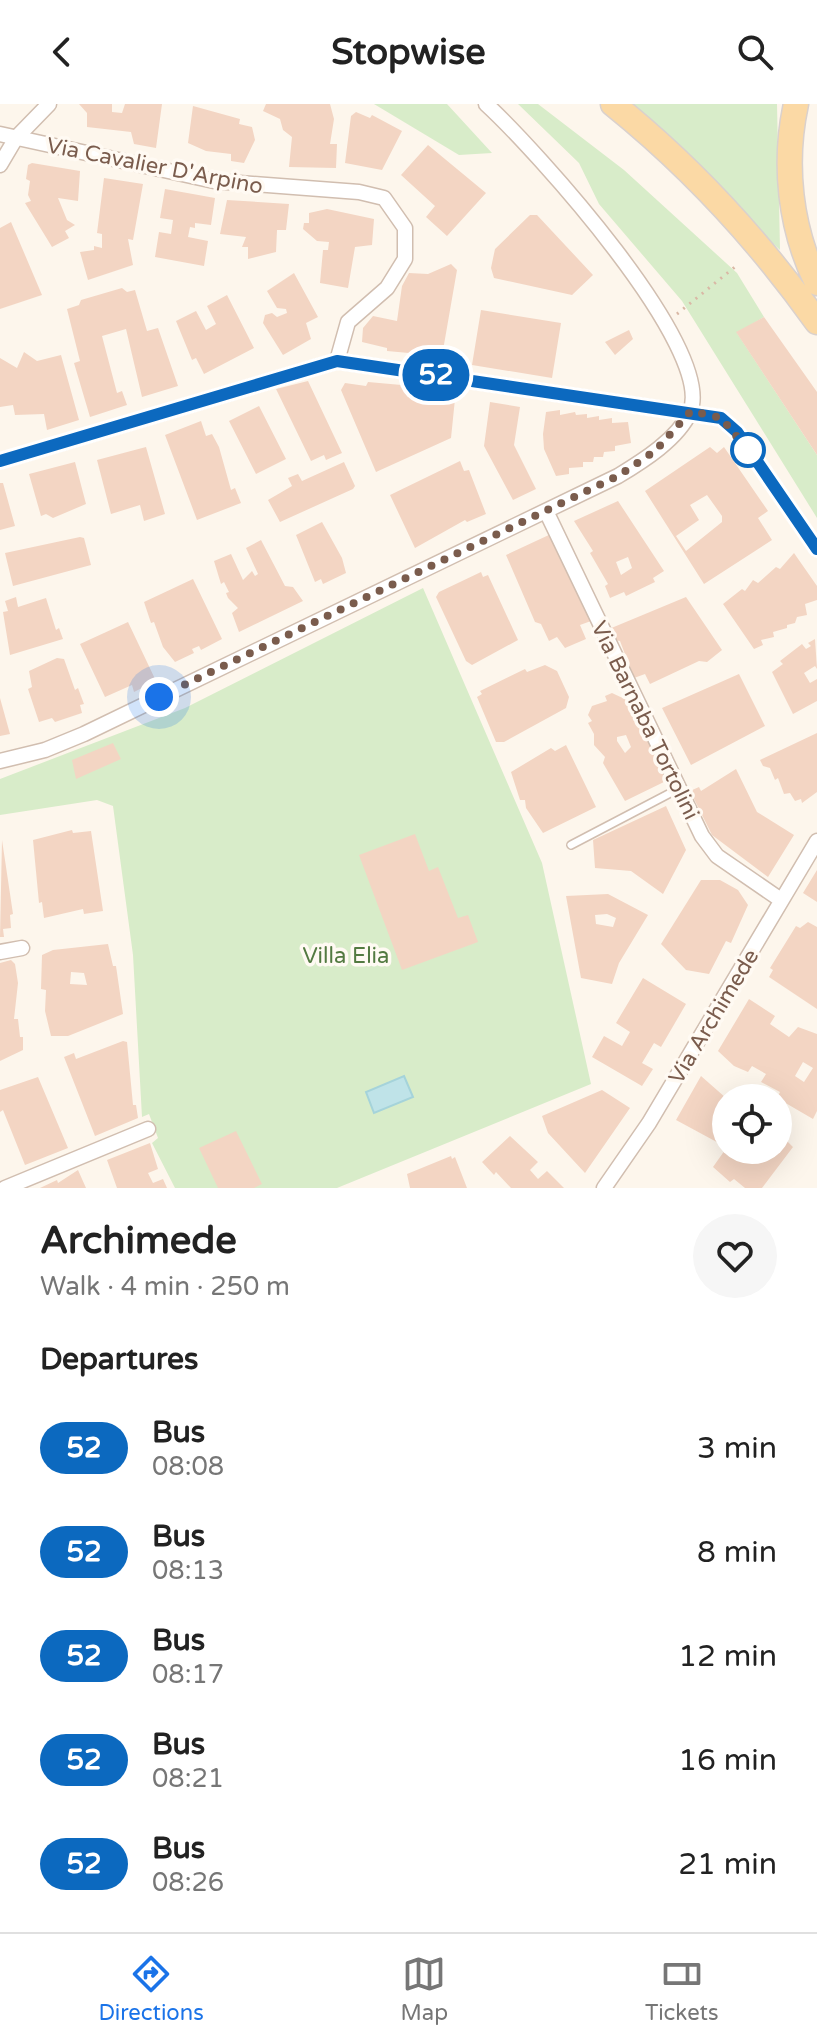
<!DOCTYPE html>
<html lang="en">
<head>
<meta charset="utf-8">
<style>
	:root { --surface:#fff; --page:#f6f6f6; --text:#222; --muted:#767676; --line:#e0e0e0; --accent:#1a73e8 }
	body { margin:0; font-family:"Varela Round",sans-serif; background:var(--page); color:var(--text); height:100vh; display:flex; flex-direction:column; font-size:30px; white-space:nowrap }
	* { box-sizing:border-box; margin:0 }
	p { font-size:26px; color:var(--muted) }
	.icon { flex:none; width:44px; height:44px; fill:none; stroke:currentColor; stroke-width:2; stroke-linecap:round; stroke-linejoin:round }
	.map { position:relative; height:1084px; overflow:hidden }
	.panel { display:flex; flex-direction:column; background:var(--surface); flex:1 }
	.panel>* { flex:none }
	.badge { padding:0 16px; border-radius:26px; font-size:28px; line-height:52px }
	.buttons { position:absolute; left:712px; top:980px; display:grid; gap:16px }
	.buttons a { display:grid; place-items:center; width:80px; height:80px; border-radius:50%; background:var(--surface); box-shadow:0 8px 32px #0002; font-size:40px }
	.you { position:absolute; width:40px; height:40px; margin:-20px; border:6px solid #fff; border-radius:50%; background:#1a73e8; box-shadow:0 0 0 12px #1a73e833 }
	.map>.badge { position:absolute; translate:-50% -50%; box-shadow:0 0 0 4px #fff }
	h2 { padding:0 40px; font-size:30px; line-height:72px }
	.round { display:grid; place-items:center; flex:none; width:84px; height:84px; border-radius:42px; background:var(--page) }
	.headline { display:flex; align-items:center; justify-content:space-between; height:136px; padding:0 40px }
	h1 { font-size:38px; font-weight:700; line-height:60px }
	ul { padding:0; list-style:none }
	li { display:flex; align-items:center; gap:24px; height:104px; padding:0 40px }
	li div { flex:1 }
	li b { display:block; font-size:30px }
	li em { font-style:normal }
	li .badge { min-width:88px; font-weight:700; text-align:center }
	header { display:flex; justify-content:space-between; align-items:center; height:104px; padding:0 40px; background:var(--surface); font-size:36px; font-weight:700 }
	.dock { display:flex; justify-content:space-around; align-items:center; height:112px; border-top:2px solid var(--line); background:var(--surface); font-size:22px; color:var(--muted) }
	.dock a { display:grid; justify-items:center; gap:4px }
	.dock .current { color:var(--accent) }
	.map>svg:first-child { display:block }
	.green { fill:#d8ecc9 }
	.water { fill:#bfe3e8; stroke:#a5d3da; stroke-width:2 }
	.building { fill:#f3d5c3; fill-rule:evenodd }
	.lines { fill:none; stroke-linecap:round; stroke-linejoin:round }
	.lane-casing { stroke:#d1beb0; stroke-width:10 }
	.street-casing { stroke:#d1beb0; stroke-width:17 }
	.primary-casing { stroke:#dad1cd; stroke-width:27 }
	.path { stroke:#d9b8a5; stroke-width:3; stroke-dasharray:2 6; stroke-linecap:butt }
	.lane { stroke:#fff; stroke-width:7 }
	.street { stroke:#fff; stroke-width:14 }
	.primary { stroke:#fbd9a5; stroke-width:24 }
	.line-casing { stroke:#fff; stroke-width:18 }
	.line { stroke:#0c69bf; stroke-width:12 }
	.walk { stroke:#7a5c4d; stroke-width:8; stroke-dasharray:0 14.4 }
	.stop-dot { fill:#fff; stroke:#0c69bf; stroke-width:4 }
	.labels { text-anchor:middle; stroke-width:7; stroke-linejoin:round; paint-order:stroke }
	.street-label { font-size:22px; fill:#7a5c4d; stroke:#fffaf3 }
	.park-label { font-size:22px; fill:#537a41; stroke:#fffaf3 }
</style>
</head>
<body>
<header><svg class="icon" aria-label="back" viewBox="0 0 24 24"><path d="M15 5l-7 7 7 7"/></svg>Stopwise<svg class="icon" aria-label="search" viewBox="0 0 24 24"><circle cx="10" cy="10" r="6"/><path d="M15 15l6 6"/></svg></header>
<div class="map">
<svg width="817" height="1084" viewBox="0 0 817 1084">
	<rect width="100%" height="100%" fill="#fdf6ec"/>
	<!-- green -->
	<path class="green" d="M374,0H447L492,49L459,51Z
		M518,0H538L624,66L737,169L764,213L737,229L817,351V414L682,197L599,100L579,59Z
		M625,0H777L780,146Z
		M423,484L542,759L591,980L337,1084H175L152,1039L158,1034L149,1010L142,1013L133,851L113,702L97,696L0,711V675L185,604Z"/>
	<!-- water -->
	<path class="water" d="M404,972L413,993L374,1009L366,988Z"/>
	<!-- building -->
	<path class="building" d="M79,0H112V8L122,9L125,0H162L156,44L134,40L131,28L87,23V9Z
		M266,0H330L334,15L330,40H337L336,64L289,63L292,33L283,26L280,15L263,7Z
		M193,2L240,15L239,20L252,23L255,36L244,59L231,57V50L206,47L188,39Z
		M356,8L370,14L372,11L402,27L382,66L345,59L351,12Z
		M428,41L486,89L447,132L426,113L435,102L401,71Z
		M32,59L80,67L78,97L58,94L67,116L75,121L65,127L69,134L52,143L25,99L31,97L28,91L30,77L26,75L28,61Z
		M104,74L143,80L133,136L128,135L133,161L88,176L80,148L94,146V142L102,144V130L97,129Z
		M165,85L215,94L211,121L195,119V124L190,123L188,133L208,137L204,162L155,153L159,128L171,130L173,116L160,114Z
		M227,96L289,100L286,126H277L276,148L248,155V143H242L246,133L220,130Z
		M327,105L374,115L372,141L355,143L348,184L320,179L323,146H328L329,138L317,137L303,125L304,119H309V109Z
		M530,111H537L593,171L572,191L494,174L491,164L495,145Z
		M11,118L42,191L0,205V124Z
		M451,160L457,166L442,252L387,247V244L362,238L363,224L373,212L397,217L402,182L409,169L428,170Z
		M294,169L318,213L306,219L311,235L283,251L263,219L265,211L272,209L277,213L287,209L286,205L277,204L267,187Z
		M122,184L127,188L135,186L147,227L158,224L178,282L142,293L126,225L102,232L117,289L122,287L127,301L90,313L74,259L80,257L67,205L79,201L81,196Z
		M227,191L254,244L204,270L196,254L192,256L176,217L196,207L206,226L216,220L207,202Z
		M481,206L561,219L552,274L472,261Z
		M764,213L817,288V351L736,228Z
		M629,226L633,235L615,251L605,238Z
		M24,248L37,257L61,251L79,316L47,326L44,310L15,311L13,301L0,303V254L17,264Z
		M308,277L342,349L326,356L324,351L311,357L276,285Z
		M368,278L424,283V287L448,290V294L455,295L451,334L376,368L341,286L345,279L366,282Z
		M490,298L520,303L514,341L536,385L513,396L484,342Z
		M259,302L286,355L256,370L229,317Z
		M560,306V311L575,308L576,311L587,310V314L599,312V316L612,314V319L628,318L631,339L615,342V347L604,348L603,353H594L593,358H583V363L569,364V370L556,372L544,345L543,330L546,308Z
		M201,317L206,332L212,330L219,343L231,386L235,384L241,399L197,416L165,331Z
		M146,343L165,410L144,417L140,401L111,410L97,356Z
		M710,343L717,349L724,343L768,407L758,414L772,436L704,480L645,387ZM707,391L722,412V418L686,447L676,432L699,416L690,401Z
		M460,357L464,367L469,366L486,410L467,418L465,416L415,444L390,391Z
		M75,358L86,400L53,414L46,410L41,412L29,370Z
		M344,358L355,382L353,385L280,418L268,396L292,382L288,374L298,370L302,377Z
		M0,379H3L15,422L0,426Z
		M618,397L664,467L653,474L655,478L626,492L624,488L610,494L605,482L608,480L590,449L593,447L574,417ZM628,453L632,464L621,471L616,458Z
		M322,418L342,454L346,469L323,480L321,475L315,478L296,431Z
		M551,430L591,517L580,521L586,535L565,544L557,533L549,537L541,520L535,518L506,451Z
		M80,433L84,434L91,461L13,482L5,449Z
		M261,436L285,482L293,483L303,497L239,528L232,509L238,504L228,494L226,489L229,488L224,478L221,480L214,457L231,450L243,476L252,467L255,472L258,470L246,444Z
		M794,449L817,482V496L805,500L807,511L797,513L795,519L787,521V524L773,528L774,533L761,536L763,541L754,545L723,500L742,485L745,487L753,476L758,479L776,463L780,465Z
		M481,468L483,473L488,471L518,536L472,561L466,557L436,493L439,488Z
		M193,475L222,535L201,546L199,542L192,545L194,549L175,558L163,543L154,518L151,519L144,498Z
		M16,493L18,503L46,494L56,526L59,524L63,535L10,551L3,508L8,507L5,497Z
		M686,493L722,546L707,558L699,557L650,580L645,570L634,574L620,537L615,536L609,525Z
		M128,518L156,577L134,588L132,581L105,593L80,540Z
		M815,535L817,565L815,562L804,569L810,579L817,575V597L793,610L772,568L783,560L780,557L802,540L806,545L811,542L808,539Z
		M57,554L64,555L75,586L78,584L84,600L80,601L82,609L55,618L52,614L39,618L28,585L32,583L29,567Z
		M545,561L557,567L569,593L566,604L504,638H496L477,593L482,590L480,587L525,565L527,568Z
		M739,570L765,622L691,661L662,604Z
		M612,589L631,598L666,670L663,672L666,677L625,697L603,659L605,653L594,641V630L588,619L592,617L588,611L592,602L607,597L605,592ZM626,631L631,643L625,649L617,637V633Z
		M0,594L10,630L0,632Z
		M817,629V688L802,699L801,695L795,697L790,689L784,690L778,674L775,676L770,664L763,662L760,656Z
		M113,639L121,655L76,675L72,656Z
		M566,641L596,703L543,729L526,704L525,696H520L511,668L551,644L555,647Z
		M736,665L757,708L794,731L768,773L712,731L690,687L699,683L701,687Z
		M666,702L686,746L663,790L631,767L595,764L593,736Z
		M72,726L73,729L91,727L103,807L84,810L83,805L44,814L42,798L39,799L33,736Z
		M415,730L429,767L438,763L458,814L468,811L478,838L402,866L359,751Z
		M2,736L13,810L10,811L11,824L3,825L4,833H0Z
		M817,766V798L803,789Z
		M701,776H720L738,786L748,801L731,839L726,837L709,870L686,866L661,840Z
		M608,790L648,811L619,859L612,880L581,874L566,792ZM607,810L616,814L613,823L596,820L595,811Z
		M808,818L817,823V905L769,873L773,866L770,864L796,822L800,824Z
		M108,840L113,862H116L123,910L68,932H51L45,907L46,886L41,885L42,851L53,846ZM71,868L84,869L87,881L70,880Z
		M11,856L15,860L18,879L14,915H18L20,933H23V946L0,957V859Z
		M643,874L686,900L661,943L654,939L642,959L653,965L642,982L592,953L604,932L622,942L630,928L616,919Z
		M749,895L775,912L770,920L789,933L798,923L817,930V1007L813,1015L777,994L780,988L761,978L766,970L752,962L748,968L734,962L718,947ZM803,958L813,964L804,978L795,972Z
		M123,937L127,938L133,1001H136L138,1014L95,1032L64,953L74,949L76,955Z
		M701,972L726,994V1043L676,1016Z
		M38,973L68,1044L25,1061L3,1006L0,1008V986Z
		M602,986L630,1004L585,1069L548,1029L542,1012Z
		M236,1027L262,1080L254,1084H218L199,1044Z
		M778,1028L793,1043L762,1084H745L734,1075L730,1078L713,1063L725,1046H778Z
		M510,1032L538,1058L530,1066L538,1075L547,1067L564,1084H511L496,1068L494,1071L482,1058Z
		M150,1039L158,1065L148,1069L153,1079L163,1075L167,1084H117L107,1056Z
		M451,1052L452,1055L455,1053L467,1084H410L407,1070Z
		M78,1066L86,1084H40L57,1076L58,1079Z"/>
	<g class="lines">
		<!-- lane casing -->
		<g class="lane-casing">
			<path id="lane" d="M571,741L678,685"/>
		</g>
		<!-- street casing -->
		<g class="street-casing">
			<path id="street" d="M0,30L214,77L359,88L384,94L405,124V155L387,184L348,218L337,257
				M0,61L16,34L49,0
				M0,357L337,257L721,314L737,328L817,445
				M546,407L702,732L717,752L781,796
				M0,657L45,646L84,630L618,372C643,357 678,335 690,308C717,245 533,43 486,0
				M0,848L22,844
				M5,1084L148,1025
				M604,1084L649,1019L817,737"/>
		</g>
		<!-- primary casing -->
		<g class="primary-casing">
			<path id="primary" d="M613,0C690,62 760,138 817,218
				M796,0C783,60 790,124 817,179"/>
		</g>
		<!-- path -->
		<path class="path" d="M677,210L736,162"/>
		<!-- lane -->
		<use href="#lane" class="lane"/>
		<!-- street -->
		<use href="#street" class="street"/>
		<!-- primary -->
		<use href="#primary" class="primary"/>
	</g>
	<g class="lines">
		<!-- line casing -->
		<g class="line-casing">
			<path id="line" d="M0,357L337,257L721,314L737,328L817,445"/>
		</g>
		<!-- line -->
		<use href="#line" class="line"/>
		<!-- walk -->
		<path class="walk" d="M159,593L618,372L655,347L691,307L721,314L748,346"/>
	</g>
	<!-- markers -->
	<circle class="stop-dot" cx="748" cy="346" r="16"/>
	<g class="labels">
		<!-- street labels -->
		<g class="street-label">
			<text transform="translate(155 61) rotate(11)" y="8">Via Cavalier D'Arpino</text>
			<text transform="translate(646 616) rotate(64)" y="8">Via Barnaba Tortolini</text>
			<text transform="translate(713 912) rotate(-59)" y="8">Via Archimede</text>
		</g>
		<!-- park labels -->
		<g class="park-label">
			<text x="346" y="859">Villa Elia</text>
		</g>
	</g>
</svg>
<div class="buttons">
<a><svg class="icon" aria-label="locate" viewBox="0 0 24 24"><circle cx="12" cy="12" r="6"/><path d="M12 2v4M12 18v4M2 12h4M18 12h4"/></svg></a>
</div>
<div class="you" style="left:159px;top:593px"></div>
<b class="badge" style="left:436px;top:271px;background:#0c69bf;color:#fff">52</b>
</div>
<section class="panel">
<div class="headline"><div><h1>Archimede</h1><p>Walk · 4 min · 250 m</p></div><a class="round"><svg class="icon" aria-label="heart" viewBox="0 0 24 24"><path d="M12 20l-8-8c-3-5 5-10 8-4 3-6 11-1 8 4z"/></svg></a></div>
<h2>Departures</h2>
<ul>
<li><span class="badge" style="background:#0c69bf;color:#fff">52</span><div><b>Bus</b><p>08:08</p></div><em>3 min</em></li>
<li><span class="badge" style="background:#0c69bf;color:#fff">52</span><div><b>Bus</b><p>08:13</p></div><em>8 min</em></li>
<li><span class="badge" style="background:#0c69bf;color:#fff">52</span><div><b>Bus</b><p>08:17</p></div><em>12 min</em></li>
<li><span class="badge" style="background:#0c69bf;color:#fff">52</span><div><b>Bus</b><p>08:21</p></div><em>16 min</em></li>
<li><span class="badge" style="background:#0c69bf;color:#fff">52</span><div><b>Bus</b><p>08:26</p></div><em>21 min</em></li>
</ul>
</section>
<nav class="dock">
<a class="current"><svg class="icon" aria-label="directions" viewBox="0 0 24 24"><path d="M12 3l9 9-9 9-9-9zM9 14v-3h6M13 9l2 2-2 2"/></svg>Directions</a>
<a><svg class="icon" aria-label="map" viewBox="0 0 24 24"><path d="M3 6l6-2 6 2 6-2v14l-6 2-6-2-6 2zM9 4v14M15 6v14"/></svg>Map</a>
<a><svg class="icon" aria-label="tickets" viewBox="0 0 24 24"><path d="M3 7h18v10H3zM15 7v10"/></svg>Tickets</a>
</nav>
</body>
</html>
